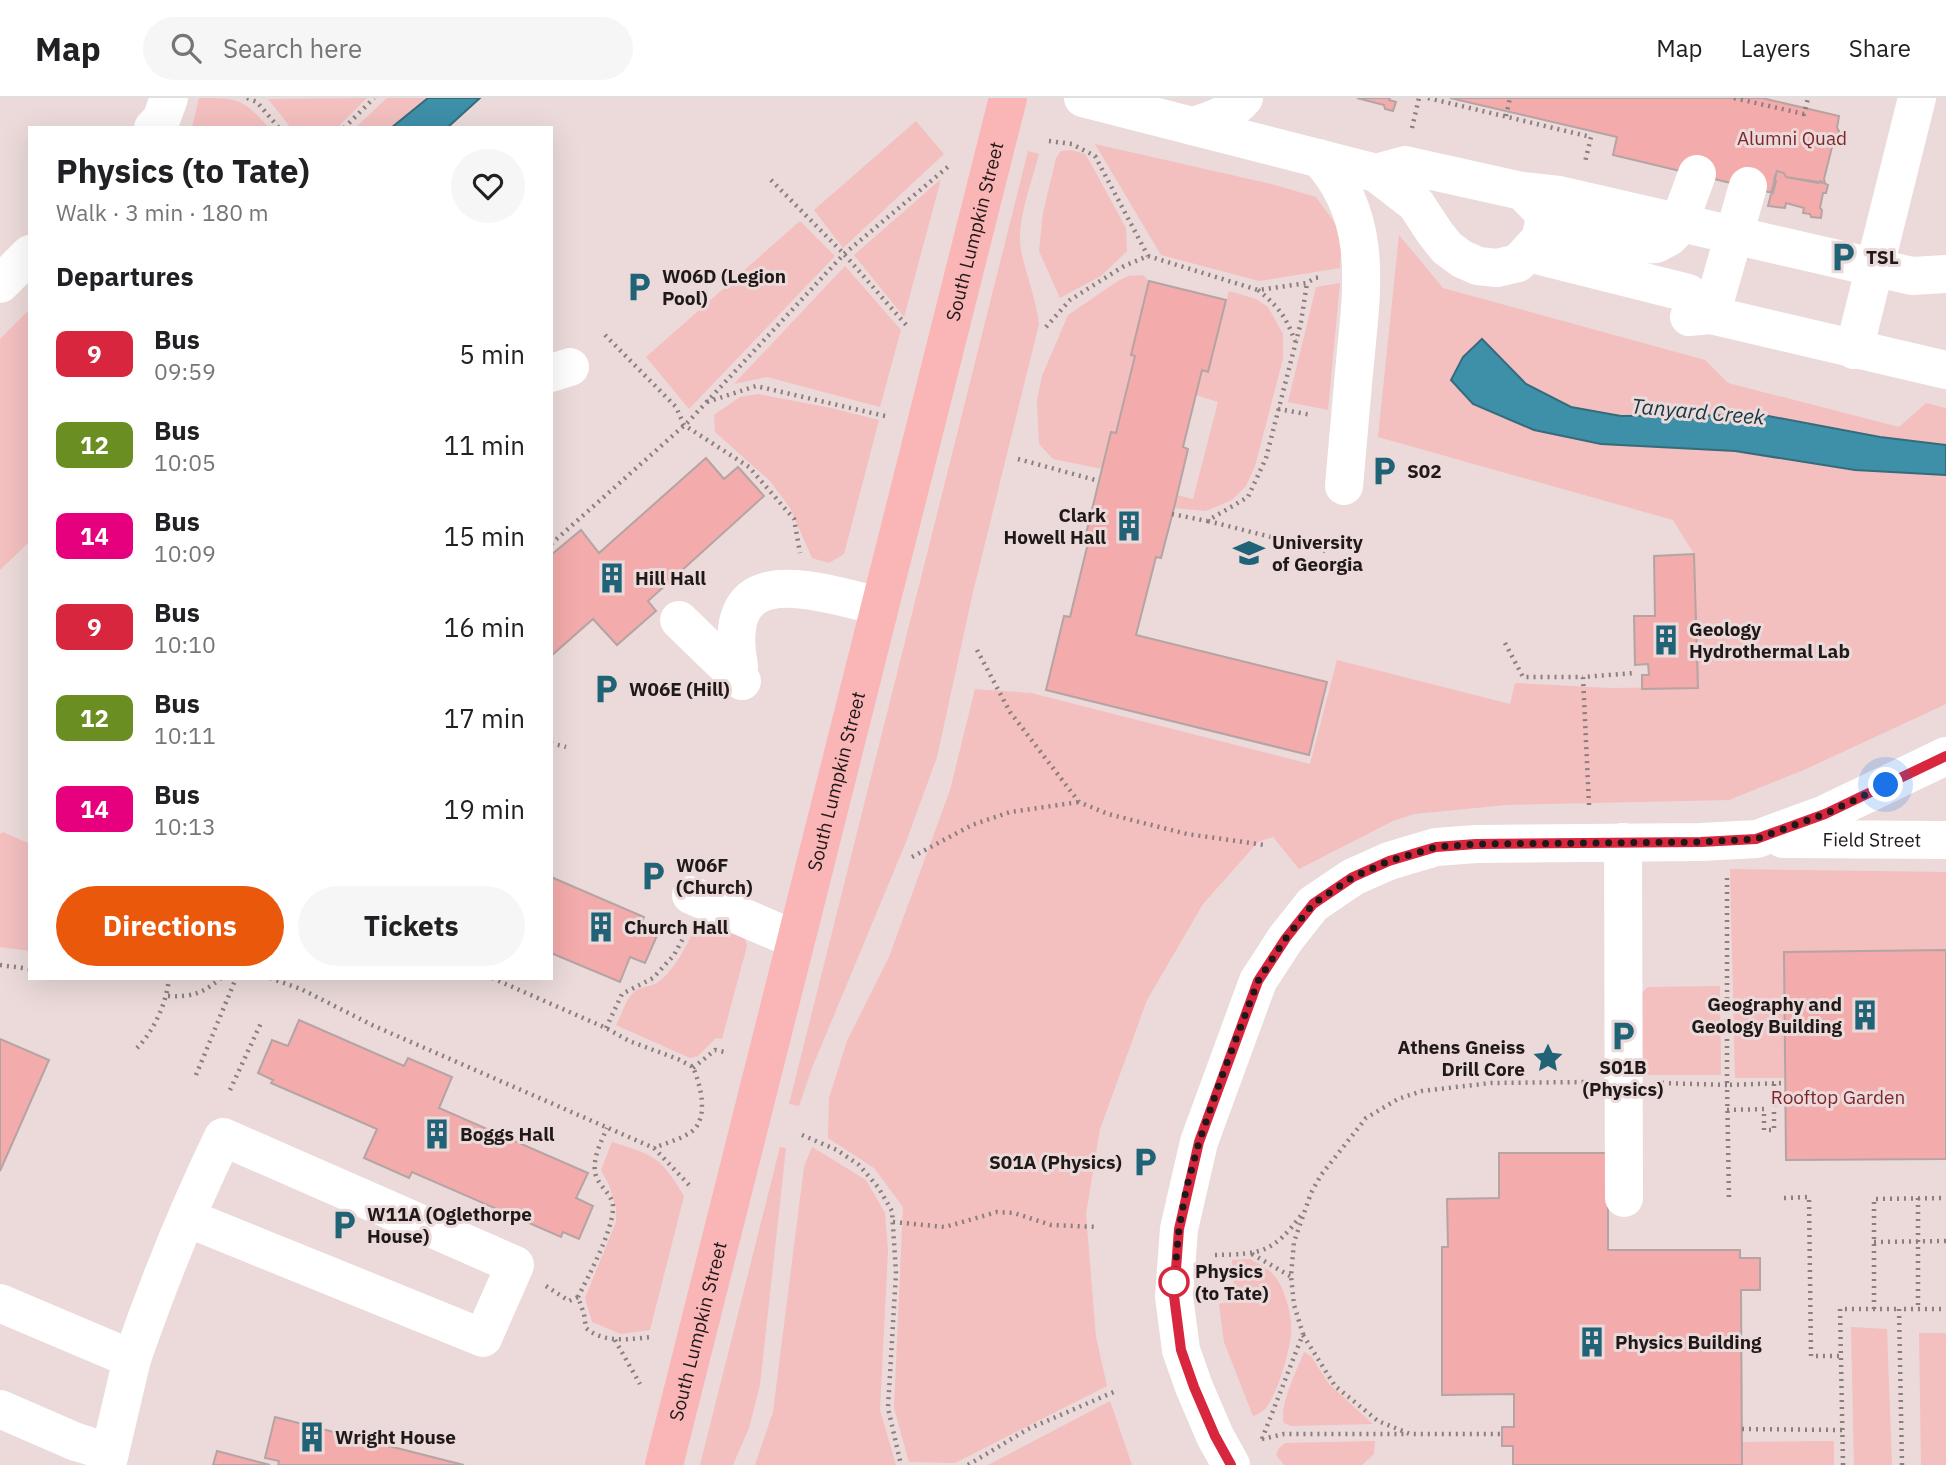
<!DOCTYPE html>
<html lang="en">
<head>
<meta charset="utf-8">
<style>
	:root { --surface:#fff; --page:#f6f6f6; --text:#202124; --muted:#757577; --line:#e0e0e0; --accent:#ea580c }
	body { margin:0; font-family:"IBM Plex Sans",sans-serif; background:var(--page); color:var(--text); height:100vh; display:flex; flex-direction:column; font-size:26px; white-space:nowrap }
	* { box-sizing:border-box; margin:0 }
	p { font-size:23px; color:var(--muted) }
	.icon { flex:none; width:38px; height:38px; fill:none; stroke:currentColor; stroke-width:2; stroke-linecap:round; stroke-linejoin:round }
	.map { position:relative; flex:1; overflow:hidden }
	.drawer { position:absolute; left:28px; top:28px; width:525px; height:854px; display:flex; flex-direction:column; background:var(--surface); border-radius:0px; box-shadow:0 7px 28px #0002 }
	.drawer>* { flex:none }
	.badge { padding:0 14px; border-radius:10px; font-size:24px; line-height:46px }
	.you { position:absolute; width:35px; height:35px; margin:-18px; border:5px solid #fff; border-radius:50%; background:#1a73e8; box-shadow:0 0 0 10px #1a73e833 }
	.map>.badge { position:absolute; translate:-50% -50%; box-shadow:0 0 0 4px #fff }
	h2 { padding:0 28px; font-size:26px; line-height:63px }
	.round { display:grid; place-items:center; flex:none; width:74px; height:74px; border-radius:37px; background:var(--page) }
	.overview { display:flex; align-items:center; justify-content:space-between; height:119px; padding:0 28px }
	h1 { font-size:33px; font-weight:700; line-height:52px }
	.primary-button { display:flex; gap:14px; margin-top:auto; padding:14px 28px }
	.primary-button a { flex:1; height:80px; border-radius:42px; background:var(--accent); color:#fff; font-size:28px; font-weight:700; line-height:80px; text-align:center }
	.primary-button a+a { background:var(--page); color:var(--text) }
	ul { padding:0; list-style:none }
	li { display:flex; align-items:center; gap:21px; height:91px; padding:0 28px }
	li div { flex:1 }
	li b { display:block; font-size:26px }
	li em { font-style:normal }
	li .badge { min-width:77px; font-weight:700; text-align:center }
	header { display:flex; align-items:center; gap:42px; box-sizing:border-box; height:98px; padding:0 35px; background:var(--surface); border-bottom:2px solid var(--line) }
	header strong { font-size:33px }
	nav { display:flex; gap:38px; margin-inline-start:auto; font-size:24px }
	.search { width:490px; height:63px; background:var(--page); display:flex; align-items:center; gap:18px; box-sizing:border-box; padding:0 24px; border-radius:38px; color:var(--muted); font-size:26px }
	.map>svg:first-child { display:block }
	.green { fill:#f3bfbf }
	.water { fill:#3e8fa8; stroke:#356c7d; stroke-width:2 }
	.building { fill:#f4abab; stroke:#b4a4a3; stroke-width:2 }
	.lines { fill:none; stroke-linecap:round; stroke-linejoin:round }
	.path { stroke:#8a7e7e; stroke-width:4.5; stroke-dasharray:2 5; stroke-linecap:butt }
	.minor { stroke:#fff; stroke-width:38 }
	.major { stroke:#fab5b6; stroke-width:38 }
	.line-casing { stroke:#fff; stroke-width:16 }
	.line { stroke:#d7263d; stroke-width:10 }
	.walk { stroke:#1f1919; stroke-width:7; stroke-dasharray:0 12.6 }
	.stop-dot { fill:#fff; stroke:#d7263d; stroke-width:3.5 }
	.labels { text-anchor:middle; stroke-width:6; stroke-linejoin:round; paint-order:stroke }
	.park-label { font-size:19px; fill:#7b272e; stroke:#ebdad9 }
	.street-label { font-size:19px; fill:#1f1919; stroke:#ebdad9 }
	.poi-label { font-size:19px; font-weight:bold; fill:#1f1919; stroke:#ebdad9; text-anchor:start }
	.stop-label { font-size:19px; font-weight:bold; fill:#1f1919; stroke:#ebdad9; text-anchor:start }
	.water-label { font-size:21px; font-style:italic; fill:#123843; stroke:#ebdad9 }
</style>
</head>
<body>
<header>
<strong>Map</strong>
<div class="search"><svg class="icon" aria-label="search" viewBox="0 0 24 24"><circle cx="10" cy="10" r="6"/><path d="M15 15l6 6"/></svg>Search here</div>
<nav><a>Map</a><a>Layers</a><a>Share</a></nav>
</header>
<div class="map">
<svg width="1946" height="1367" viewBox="0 0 1946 1367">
	<rect width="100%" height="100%" fill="#ebdad9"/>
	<!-- green -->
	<path class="green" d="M199,0C237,0 243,0 269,30H192Z
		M367,0L337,30H291L268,1Z
		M387,0H428L391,30H355Z
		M916,23L944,56L843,150L814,112Z
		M1095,46L1275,87L1316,99L1342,135L1340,170L1259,183L1161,157Z
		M1071,52L1085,56L1090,64L1126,130L1127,153L1101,178L1060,200L1039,153L1043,115L1056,60L1061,53Z
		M1028,53L1039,56C1032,84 1016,124 1021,152C1026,177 1036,200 1039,226L973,494L937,659L906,744L812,970L799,1008L789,1006Z
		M941,81L904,219L854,157Z
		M800,123L835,158L689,311L646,259Z
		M1399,137L1443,190L1705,262L1728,285L1899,329L1926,305L1946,310V606L1806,671L1729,702L1506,707L1414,716L1393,723L1299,771L1273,739L1258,744L1203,806L1147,902L1100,1031L1086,1116L1096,1239L1107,1288L955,1365L909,1364L894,1310L903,1109L874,1070L828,1040L829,1000L847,943L889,859L950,692L975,591L1031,595L1310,666L1337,562L1510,606L1515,585L1609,590L1697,589L1694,456L1673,422L1378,339Z
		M845,168L901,232L880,309L767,279L734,286Z
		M1143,177L1149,183L1131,256L1135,258L1116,335L1111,334L1102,371L1053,361L1039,346L1037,302L1042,278L1068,217L1118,183L1128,178Z
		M1340,185L1328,312L1288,304L1316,189Z
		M1229,193L1256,201L1268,209L1283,236V261L1255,368L1246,388L1232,402L1206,413L1174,410L1177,397L1193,401L1218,304L1196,297L1202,272L1208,273Z
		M30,211V443L0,472V241Z
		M758,296L831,310L879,322L844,456L829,465L812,460L790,410L770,383L715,334L714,317L740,299Z
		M3,734L30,746V853L0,849V736Z
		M1730,771L1946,774V852L1784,854V980H1735Z
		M699,819L745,841L747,848L722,941L716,940L698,958L690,960L616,927C621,918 625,905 631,897C638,888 648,890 657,885C675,873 692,839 699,819Z
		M1720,888L1721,977H1639L1638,898L1648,889Z
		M612,1044C654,1057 661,1059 684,1098L650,1232L621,1236L592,1224L585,1200L616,1124V1110L609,1087L601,1072Z
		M780,1049L786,1050L760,1287L749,1330L733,1367H700Z
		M812,1049L866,1082L885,1115L888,1153L880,1312L896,1367H755L773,1314L804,1069Z
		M1250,1161C1257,1166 1267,1169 1273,1176C1285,1189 1293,1220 1291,1237C1289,1255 1276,1302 1263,1313C1260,1315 1256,1317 1253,1318L1224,1244L1219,1206L1235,1202L1232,1162Z
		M1851,1229L1887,1231L1892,1367H1854Z
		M1919,1235H1946V1367H1921Z
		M1304,1254L1311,1258L1329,1286L1373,1326L1291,1328L1284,1325C1279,1307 1297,1272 1304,1254Z
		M1110,1303L1132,1367H988Z
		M1375,1343L1374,1356L1362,1367H1284L1276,1357L1279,1350L1285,1345Z
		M1834,1343V1367H1742V1344Z"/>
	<!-- water -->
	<path class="water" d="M428,0H480L447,30H391Z
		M1482,241L1526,286L1571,309L1621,318L1763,317L1880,339L1946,347V377L1855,372L1735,353L1601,346L1534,332L1473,306L1451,282L1463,259Z"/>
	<!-- building -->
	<path class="building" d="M1357,0H1390L1389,2L1396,4L1393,13L1385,11L1384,7Z
		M1450,0H1762L1839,18L1837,30L1839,33L1837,41H1834L1824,81L1825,85L1786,79L1784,75L1777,73L1774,81L1776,83L1773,95L1613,57L1617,39Z
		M1777,73L1784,75L1786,79L1818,85L1820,83L1828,87L1826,95H1823L1820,110L1822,112L1821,120L1811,119L1810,116L1803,115L1804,110L1786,105L1785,110L1768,108Z
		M1149,183L1226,202L1208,274L1202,272L1183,349L1188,351L1174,410L1161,460L1156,459L1136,537L1327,584L1309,657L1046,592L1064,518L1070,519L1089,441L1085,440L1111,334L1116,335L1135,258L1131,257Z
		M706,360L724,381L738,369L764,398L648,503L656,513L617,547L593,521L551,558V457L581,432L599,455Z
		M1694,456L1698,590L1642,591V577H1649L1648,566L1635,567L1634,518H1655L1654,458Z
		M551,779L644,819L641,826L659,833L645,865L630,859L620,884L551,855Z
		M1946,852V1061L1786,1062L1784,854Z
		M299,922L404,968L408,960L452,979L439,1010L588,1075L576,1100L593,1108L579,1141L563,1134L561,1139L412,1074L409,1080L364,1060L377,1031L271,985L273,982L258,975L272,942L288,948Z
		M0,941L49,962L0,1073Z
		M1499,1055H1608V1152H1740V1160H1760V1192H1741L1742,1367H1513V1348H1502V1329H1514V1296L1442,1297V1149H1448L1447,1101L1499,1100Z
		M275,1319L440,1361L464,1367H278L279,1363L265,1360Z
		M217,1353L270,1367H213Z"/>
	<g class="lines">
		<!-- path -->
		<path class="path" d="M247,0L257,4L279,30
			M1428,0L1591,39L1585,64
			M1734,0L1804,16L1808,0
			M1506,18L1510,0
			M344,30L374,0
			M1412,30L1419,0
			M1049,43L1072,46L1095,58L1148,158
			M771,82L844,156L908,229
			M1258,192C1279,209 1286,219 1295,243
			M1046,229L1070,202L1124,168L1148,158L1258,192L1307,185L1315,180L1322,179
			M605,237L676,309L684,327L749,369L794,421L800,455
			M707,304L756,288L885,318
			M1278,311L1312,317
			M1018,361L1099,383
			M1172,416L1207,423L1248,399L1266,360L1301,224L1307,185
			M1208,423L1326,453
			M551,446L688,324L844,156L949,68
			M1505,545L1523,579H1583
			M977,552L1010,614L1079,704L1108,716L1187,736L1265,747
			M551,645L566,649
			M1589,707L1583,579L1634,575
			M912,759L972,727L1010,714L1079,704
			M1727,780V987L1784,985
			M0,867L30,871
			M270,880L301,891L372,927L654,1050L691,1089
			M492,880L606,930L629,943L678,961L693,969C700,986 710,1020 691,1034C681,1041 666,1045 654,1050
			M168,898C192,899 202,896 221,880
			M606,930L622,896L653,880L674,857L686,835
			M137,950C154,933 167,904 169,880
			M693,970L715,952L725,954
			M196,977L236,880
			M1662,985L1727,987L1729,1100
			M230,992L261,925
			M1727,1012L1764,1011V1032H1774V985
			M802,1037L837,1052L859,1067L878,1089L892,1113L896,1175L888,1310L901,1367
			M1784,1100L1809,1099L1811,1258H1840
			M1918,1100V1211
			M893,1124L945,1129L997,1114L1014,1115L1051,1127L1098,1129
			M1874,1144L1946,1143
			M1252,1156L1290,1178
			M1215,1157C1262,1156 1273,1155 1302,1116
			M546,1188L569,1203L578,1199L584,1216L586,1230C604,1246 630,1241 652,1239
			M578,1199C589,1177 611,1136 613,1112C614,1097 601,1091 596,1078C591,1063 601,1044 607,1030
			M1874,1211V1101L1946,1100
			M1303,1237L1335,1288L1378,1323L1410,1336H1502
			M615,1242L640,1286
			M1742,1331L1842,1332
			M1262,1341L1303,1236L1294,1207L1291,1178L1294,1144L1311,1095L1321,1077L1366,1020L1398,1001L1422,993L1491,985L1587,984
			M1262,1341L1284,1336H1407
			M968,1367L1028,1331L1116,1293
			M1843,1367L1840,1211H1899
			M1902,1367L1899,1211H1946"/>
		<!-- minor -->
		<g class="minor">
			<path d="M1083,0L1376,75L1416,106L1435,135L1447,150L1462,161L1478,168L1497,170L1518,165L1540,141L1544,125L1542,113L1522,93L1405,67L1376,75"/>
			<path d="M1193,28C1213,22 1230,16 1244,0"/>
			<path d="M153,30L161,22L169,0"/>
			<path d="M1319,60C1374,119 1362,191 1355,264C1351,305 1348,346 1344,388"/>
			<path d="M1522,93L1559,97L1912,178L1946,176"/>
			<path d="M1544,125L1638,147L1656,146L1669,139L1677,131L1697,76"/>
			<path d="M1528,155L1688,195L1711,217L1946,272"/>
			<path d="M0,186L30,156"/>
			<path d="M1689,219L1711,217L1748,88"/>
			<path d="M1854,252L1917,0"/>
			<path d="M551,275L570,269"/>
			<path d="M679,522L742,583"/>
			<path d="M739,568C719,457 816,494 880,508"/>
			<path id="s1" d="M1783,741L1946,742"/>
			<path d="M1623,744L1624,1100"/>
			<path d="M691,797L796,842"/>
			<path d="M0,1205L132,1261L107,1367"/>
			<path d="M132,1261C158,1186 188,1111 223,1039L515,1167L483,1240L187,1120"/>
			<path d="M0,1311L76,1344L110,1354"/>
			<path d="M1231,1367L1215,1338L1194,1289L1181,1252L1174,1198L1179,1131L1199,1044L1258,883L1286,840L1313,806L1353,779L1389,763L1436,749L1476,746L1701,744L1757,741L1825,716L1946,658"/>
		</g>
		<!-- major -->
		<path class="major" id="s2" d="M664,1367L1008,0"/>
	</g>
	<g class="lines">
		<!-- line casing -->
		<g class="line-casing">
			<path id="line" d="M1231,1367L1215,1338L1194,1289L1181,1252L1174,1198L1179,1131L1199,1044L1258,883L1286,840L1313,806L1353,779L1389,763L1436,749L1476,746L1701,744L1756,741L1825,716L1946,658"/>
		</g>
		<!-- line -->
		<use href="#line" class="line"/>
		<!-- walk -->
		<path class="walk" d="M1174,1184L1179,1131L1186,1092L1199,1044L1222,978L1258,883L1286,840L1313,806L1353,779L1389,763L1436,749L1476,746L1701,744L1756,741L1825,716L1886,687"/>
	</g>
	<!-- icons -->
	<defs>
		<g id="parking-bare" transform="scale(2.415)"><path d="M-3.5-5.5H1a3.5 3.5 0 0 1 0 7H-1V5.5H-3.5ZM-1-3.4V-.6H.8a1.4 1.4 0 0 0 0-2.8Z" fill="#206376" stroke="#ebdad9" stroke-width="2.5" paint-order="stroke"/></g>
		<g id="building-bare" transform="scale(2.415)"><path d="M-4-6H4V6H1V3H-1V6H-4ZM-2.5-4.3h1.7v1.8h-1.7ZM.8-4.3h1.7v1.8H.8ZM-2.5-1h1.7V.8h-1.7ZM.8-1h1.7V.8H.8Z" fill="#206376" stroke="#ebdad9" stroke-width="2.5" paint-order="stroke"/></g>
		<g id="university-bare" transform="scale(2.415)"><path d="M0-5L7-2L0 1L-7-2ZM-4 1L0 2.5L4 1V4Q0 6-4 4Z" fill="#206376" stroke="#ebdad9" stroke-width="2.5" paint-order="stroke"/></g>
		<g id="sight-bare" transform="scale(2.415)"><path d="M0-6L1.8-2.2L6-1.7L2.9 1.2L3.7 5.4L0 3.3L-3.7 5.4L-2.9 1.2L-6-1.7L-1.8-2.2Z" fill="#206376" stroke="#ebdad9" stroke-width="2.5" paint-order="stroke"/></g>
	</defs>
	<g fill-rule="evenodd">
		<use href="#parking-bare" x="1843" y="159"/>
		<use href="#parking-bare" x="639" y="189"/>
		<use href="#parking-bare" x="1384" y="373"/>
		<use href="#building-bare" x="1129" y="428"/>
		<use href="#university-bare" x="1249" y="455"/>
		<use href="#building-bare" x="612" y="480"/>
		<use href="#building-bare" x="1666" y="542"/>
		<use href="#parking-bare" x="606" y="591"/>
		<use href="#parking-bare" x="653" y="778"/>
		<use href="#building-bare" x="601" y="829"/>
		<use href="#building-bare" x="1865" y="917"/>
		<use href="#parking-bare" x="1623" y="938"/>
		<use href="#sight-bare" x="1548" y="960"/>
		<use href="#building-bare" x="437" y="1036"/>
		<use href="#parking-bare" x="1145" y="1064"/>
		<use href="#parking-bare" x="344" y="1127"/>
		<use href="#building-bare" x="1592" y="1244"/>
		<use href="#building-bare" x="312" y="1339"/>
	</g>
	<!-- markers -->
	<circle class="stop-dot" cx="1174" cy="1184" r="14"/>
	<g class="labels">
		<!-- park labels -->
		<g class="park-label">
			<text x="1792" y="47">Alumni Quad</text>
			<text x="1838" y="1006">Rooftop Garden</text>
		</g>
		<!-- street labels -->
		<g class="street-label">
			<text dy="7" stroke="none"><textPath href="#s2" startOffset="1272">South Lumpkin Street</textPath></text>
			<text dy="7" stroke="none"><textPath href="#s2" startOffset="705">South Lumpkin Street</textPath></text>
			<text dy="7" stroke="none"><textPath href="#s1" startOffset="89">Field Street</textPath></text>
			<text dy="7" stroke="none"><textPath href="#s2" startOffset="138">South Lumpkin Street</textPath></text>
		</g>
		<!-- poi labels -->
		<g class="poi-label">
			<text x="1866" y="166">TSL</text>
			<text x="662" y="185">W06D (Legion<tspan x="662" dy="22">Pool)</tspan></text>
			<text x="1407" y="380">S02</text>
			<text x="1106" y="424" text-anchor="end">Clark<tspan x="1106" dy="22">Howell Hall</tspan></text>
			<text x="1272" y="451">University<tspan x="1272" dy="22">of Georgia</tspan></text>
			<text x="635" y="487">Hill Hall</text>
			<text x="1689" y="538">Geology<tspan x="1689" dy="22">Hydrothermal Lab</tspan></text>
			<text x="629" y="598">W06E (Hill)</text>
			<text x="676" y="774">W06F<tspan x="676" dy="22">(Church)</tspan></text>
			<text x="624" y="836">Church Hall</text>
			<text x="1842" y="913" text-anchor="end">Geography and<tspan x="1842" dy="22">Geology Building</tspan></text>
			<text x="1525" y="956" text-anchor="end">Athens Gneiss<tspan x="1525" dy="22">Drill Core</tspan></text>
			<text x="1623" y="976" text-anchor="middle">S01B<tspan x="1623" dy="22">(Physics)</tspan></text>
			<text x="460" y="1043">Boggs Hall</text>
			<text x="1122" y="1071" text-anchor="end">S01A (Physics)</text>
			<text x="367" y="1123">W11A (Oglethorpe<tspan x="367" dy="22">House)</tspan></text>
			<text x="1615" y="1251">Physics Building</text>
			<text x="335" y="1346">Wright House</text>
		</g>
		<!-- stop labels -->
		<g class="stop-label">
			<text x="1195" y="1180">Physics<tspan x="1195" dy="22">(to Tate)</tspan></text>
		</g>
		<!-- water labels -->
		<g class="water-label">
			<text transform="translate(1698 314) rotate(5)" y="7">Tanyard Creek</text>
		</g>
	</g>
</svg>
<div class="you" style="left:1886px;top:687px"></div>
<section class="drawer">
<div class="overview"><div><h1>Physics (to Tate)</h1><p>Walk · 3 min · 180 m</p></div><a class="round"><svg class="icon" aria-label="heart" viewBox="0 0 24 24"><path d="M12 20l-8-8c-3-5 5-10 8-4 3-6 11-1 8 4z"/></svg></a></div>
<h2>Departures</h2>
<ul>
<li><span class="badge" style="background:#d7263d;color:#fff">9</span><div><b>Bus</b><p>09:59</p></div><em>5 min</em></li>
<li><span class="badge" style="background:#6b8e23;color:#fff">12</span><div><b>Bus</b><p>10:05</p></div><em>11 min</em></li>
<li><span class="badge" style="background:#e6007e;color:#fff">14</span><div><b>Bus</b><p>10:09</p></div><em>15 min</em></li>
<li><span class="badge" style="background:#d7263d;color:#fff">9</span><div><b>Bus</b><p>10:10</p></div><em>16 min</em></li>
<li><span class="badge" style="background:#6b8e23;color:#fff">12</span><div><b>Bus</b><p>10:11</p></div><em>17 min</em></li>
<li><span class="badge" style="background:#e6007e;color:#fff">14</span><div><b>Bus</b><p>10:13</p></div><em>19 min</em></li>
</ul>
<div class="primary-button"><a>Directions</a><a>Tickets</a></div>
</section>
</div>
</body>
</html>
